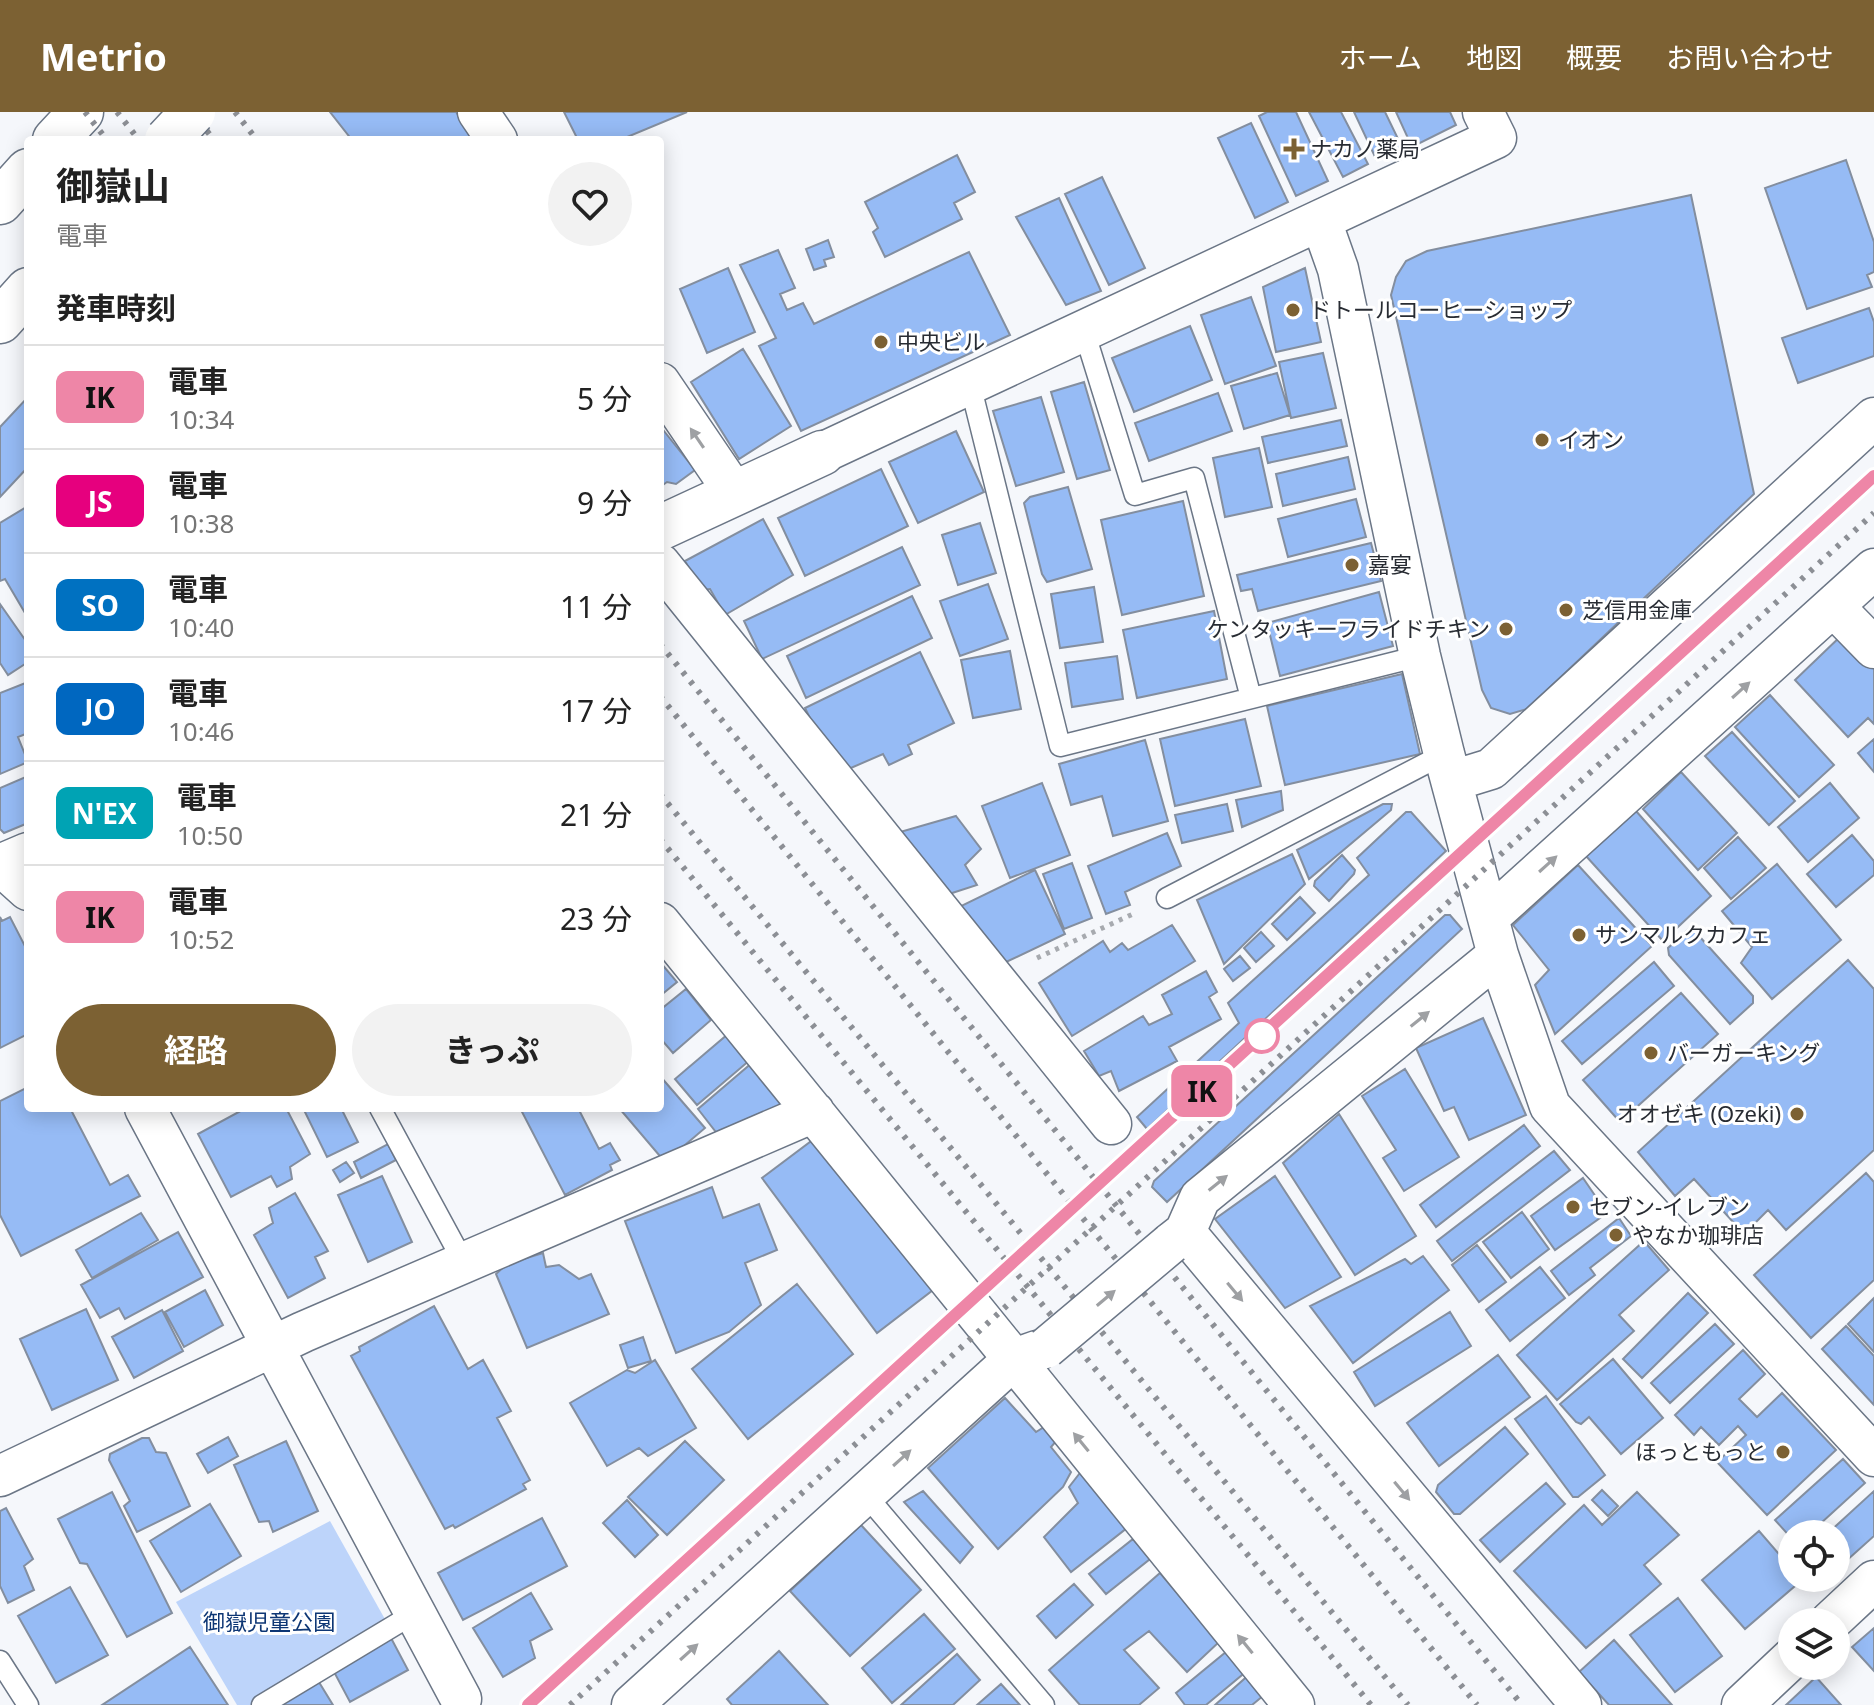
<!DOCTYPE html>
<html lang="ja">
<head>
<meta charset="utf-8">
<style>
	:root { --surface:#fff; --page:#f2f2f2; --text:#222; --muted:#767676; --line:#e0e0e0; --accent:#7c6133 }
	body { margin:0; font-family:"Noto Sans","Noto Sans JP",sans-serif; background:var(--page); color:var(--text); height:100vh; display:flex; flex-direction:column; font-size:30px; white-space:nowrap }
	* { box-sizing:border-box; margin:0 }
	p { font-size:26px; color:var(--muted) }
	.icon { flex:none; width:44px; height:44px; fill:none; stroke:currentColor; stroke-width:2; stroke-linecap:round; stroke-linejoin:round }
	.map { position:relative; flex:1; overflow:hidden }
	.side { position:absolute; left:24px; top:24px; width:640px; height:976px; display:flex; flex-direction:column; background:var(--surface); border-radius:8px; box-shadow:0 4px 20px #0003 }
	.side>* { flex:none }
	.badge { padding:0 16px; border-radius:12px; font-size:28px; line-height:52px }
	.buttons { position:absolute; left:1778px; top:1408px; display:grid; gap:16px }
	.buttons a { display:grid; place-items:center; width:72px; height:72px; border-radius:50%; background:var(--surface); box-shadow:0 4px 20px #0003; font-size:40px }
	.map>.badge { position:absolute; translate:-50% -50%; box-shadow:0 0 0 4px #fff }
	h2 { padding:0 32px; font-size:30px; line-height:72px }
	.round { display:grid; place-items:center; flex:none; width:84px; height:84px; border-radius:42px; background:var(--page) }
	.head { display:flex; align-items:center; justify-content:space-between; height:136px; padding:0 32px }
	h1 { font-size:38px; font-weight:700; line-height:60px }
	.action { display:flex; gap:16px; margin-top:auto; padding:16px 32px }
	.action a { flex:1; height:92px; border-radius:48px; background:var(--accent); color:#fff; font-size:32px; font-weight:700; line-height:92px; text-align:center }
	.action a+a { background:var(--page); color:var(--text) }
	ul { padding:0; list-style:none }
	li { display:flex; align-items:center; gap:24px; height:104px; padding:0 32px; border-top:2px solid var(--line) }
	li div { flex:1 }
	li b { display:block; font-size:30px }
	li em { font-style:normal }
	li .badge { min-width:88px; font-weight:700; text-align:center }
	header { display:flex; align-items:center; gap:48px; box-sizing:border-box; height:112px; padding:0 40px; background:var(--accent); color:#fff }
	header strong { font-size:38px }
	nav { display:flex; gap:44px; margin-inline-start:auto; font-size:28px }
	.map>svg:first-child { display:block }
	.green { fill:#bdd4fa }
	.building { fill:#96bbf5; stroke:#838e9f; stroke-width:2 }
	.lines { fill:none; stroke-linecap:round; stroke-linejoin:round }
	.lane-casing { stroke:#6b7686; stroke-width:23 }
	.street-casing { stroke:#6b7686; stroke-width:43 }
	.secondary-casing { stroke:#6b7686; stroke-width:47 }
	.primary-casing { stroke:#6b7686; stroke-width:47 }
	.path { stroke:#a7aaaf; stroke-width:5; stroke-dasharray:4 6; stroke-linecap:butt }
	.lane { stroke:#fff; stroke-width:20 }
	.street { stroke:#fff; stroke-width:40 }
	.secondary { stroke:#fff; stroke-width:44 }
	.primary { stroke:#fff; stroke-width:44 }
	.rail { stroke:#8c8f95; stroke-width:6; stroke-dasharray:4 8; stroke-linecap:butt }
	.street-bridge-casing { stroke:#6b7686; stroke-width:43; stroke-linecap:butt }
	.primary-bridge-casing { stroke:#6b7686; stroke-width:47; stroke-linecap:butt }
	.street-bridge { stroke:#fff; stroke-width:40 }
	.primary-bridge { stroke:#fff; stroke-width:44 }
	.oneway { fill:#9ea0a3 }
	.line-casing { stroke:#fff; stroke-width:18 }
	.line { stroke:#ee86a7; stroke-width:12 }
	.poi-dot { fill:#7c6133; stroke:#fff; stroke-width:3 }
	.stop-dot { fill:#fff; stroke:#ee86a7; stroke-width:4 }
	.labels { text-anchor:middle; stroke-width:6; stroke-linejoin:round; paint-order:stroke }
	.poi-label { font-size:22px; fill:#282c33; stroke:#fff; text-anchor:start }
	.park-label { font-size:22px; fill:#0d3674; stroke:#fff }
</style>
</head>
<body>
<header>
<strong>Metrio</strong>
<nav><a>ホーム</a><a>地図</a><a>概要</a><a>お問い合わせ</a></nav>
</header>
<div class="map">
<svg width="1874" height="1593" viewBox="0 0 1874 1593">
	<rect width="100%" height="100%" fill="#f5f7fb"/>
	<!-- green -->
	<path class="green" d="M330,1409L386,1509L250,1593H237L176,1490Z"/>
	<!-- building -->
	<path class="building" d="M330,0H456L476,28H352Z
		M564,0H687L620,28H578Z
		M1267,0H1296L1328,69L1296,84L1259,4Z
		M1309,0H1341L1368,52L1343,65Z
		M1354,0H1385L1402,35L1376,47Z
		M1396,0H1450L1456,13L1412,35Z
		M1251,11L1288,90L1255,106L1218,26Z
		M957,43L975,80L954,91L962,107L885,145L873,120L878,116L865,90Z
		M1846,48L1874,130V160L1867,163L1872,175L1807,197L1765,76Z
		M1102,65L1145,156L1109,173L1065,82Z
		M1691,83L1754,382L1527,597L1510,602L1491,596L1482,578L1391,183L1396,165L1406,149L1427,139Z
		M1059,86L1101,179L1066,193L1016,105Z
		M828,128L834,145L824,148L826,154L814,158L806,137Z
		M778,138L795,176L780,182L787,198L803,191L814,212L969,140L1010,223L801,319L759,234L776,226L740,153Z
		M728,156L755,220L707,241L680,177Z
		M1305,156L1321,230L1276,240L1263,175Z
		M1251,185L1276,254L1225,272L1201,203Z
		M1869,196L1874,210V244L1798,271L1782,226Z
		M1190,214L1212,268L1134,300L1112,246Z
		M743,237L791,314L739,347L691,270Z
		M1323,241L1336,296L1291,306L1279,250Z
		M1277,261L1290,303L1244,317L1231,274Z
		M1084,270L1110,358L1077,367L1051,280Z
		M1218,281L1232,319L1149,349L1135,311Z
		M28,285V355L0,385V315Z
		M1041,285L1064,360L1016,374L993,299Z
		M1341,308L1347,334L1268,351L1262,325Z
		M660,314L695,358L676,372L667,370L660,375Z
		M956,319L984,380L918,411L889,350Z
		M1259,336L1272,395L1225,405L1213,346Z
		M1348,345L1355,377L1283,394L1276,362Z
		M881,357L908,414L805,464L778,406Z
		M1068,375L1092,457L1047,470L1042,462L1024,391L1030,385Z
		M1356,387L1366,425L1288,445L1278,407Z
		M1183,389L1204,484L1122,503L1101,408Z
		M28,394V506L5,467L0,469V411Z
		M763,407L793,463L725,503L710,477L701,478L685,449Z
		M980,411L996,461L958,473L942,423Z
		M1371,431L1381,469L1258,499L1252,477L1241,479L1237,463Z
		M902,435L920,473L762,547L744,509Z
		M988,472L1008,527L960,544L940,489Z
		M1094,475L1103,530L1060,536L1051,482Z
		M1379,480L1393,534L1280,564L1267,511Z
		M912,484L932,526L806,586L787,544Z
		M0,492L28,532V550L8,563L0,551Z
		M1214,499L1227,567L1137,586L1123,518Z
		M1844,521L1874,554V612L1868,606L1848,625L1795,568Z
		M1010,539L1021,597L973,606L961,548Z
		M920,540L954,611L908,633L912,642L889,653L883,642L844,659L826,639L805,596Z
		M1117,544L1123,587L1072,595L1065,551Z
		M1402,562L1420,642L1285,673L1267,594Z
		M28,570V621L18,625L28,650L0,662V581Z
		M1770,583L1834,653L1799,685L1735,615Z
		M1245,607L1261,674L1175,694L1160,627Z
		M1732,620L1795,689L1769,713L1705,644Z
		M1874,627V660L1858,641Z
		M1145,628L1168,709L1113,724L1102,684L1071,693L1059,652Z
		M1681,660L1737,721L1698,758L1643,697Z
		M28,664V711L4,721L0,717V676Z
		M1042,671L1070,743L1010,766L982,694Z
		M1830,671L1859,706L1808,750L1778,715Z
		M1281,679L1283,698L1242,715L1236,688Z
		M1227,692L1233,719L1182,731L1175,703Z
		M1383,692H1392L1391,698L1309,767L1297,738Z
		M1636,699L1711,784L1663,829L1586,744Z
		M1406,700H1411L1446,739L1147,1017L1137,1005L1239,911L1228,891L1369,763L1357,746Z
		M956,704L981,737L965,753L977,773L949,782L900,720Z
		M1167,721L1181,754L1125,780L1130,793L1106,802L1088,754Z
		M1852,723L1874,749V763L1836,795L1807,762Z
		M1738,725L1766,756L1731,787L1704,756Z
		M1292,742L1305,772L1224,852L1197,788Z
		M1342,743L1355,758L1354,762L1329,789L1314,774L1315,769Z
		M1072,751L1092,806L1064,817L1043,762Z
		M1777,752L1841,828L1772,887L1741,851L1752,835L1722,799Z
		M1578,753L1652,834L1555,922L1535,873L1549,858L1513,813Z
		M1035,758L1065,822L1004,851L961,794Z
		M1300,785L1315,801L1287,828L1272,812Z
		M1445,803H1450L1462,817L1167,1090L1152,1075L1154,1069Z
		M0,805L2,809L10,805L28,840V922L0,936Z
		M1172,813L1195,849L1072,924L1039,871L1103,829L1110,840L1122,831L1128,838Z
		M1691,815L1753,884V891L1730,912L1669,843L1668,836Z
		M1261,820L1274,834L1256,850L1244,836Z
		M1240,844L1250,856L1233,869L1224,857Z
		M1848,848L1874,877V1038L1786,1118L1768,1098L1744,1122L1694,1067L1675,1084L1638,1040Z
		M660,850L677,870L660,884Z
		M1654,850L1674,874L1582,952L1562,929Z
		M1206,859L1217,880L1209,885L1221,907L1169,935L1177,949L1119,979L1111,959L1099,964L1084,939L1143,904L1149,913L1172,902L1162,883Z
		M686,877L711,908L673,941L660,926V898Z
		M1681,881L1718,922L1620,1010L1583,968Z
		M1483,906L1526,1003L1469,1028L1454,995L1444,999L1416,936Z
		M728,922L750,948L697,993L675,967Z
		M753,950L792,997L719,1024L698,997Z
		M1405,957L1459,1045L1404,1079L1383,1046L1396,1038L1362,984Z
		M660,964L705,1016L665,1050L619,996H660Z
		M28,975V996H70L110,1073L128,1063L140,1084L21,1144L0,1103V989Z
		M246,996H286L310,1042L290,1055L292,1067L277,1075L271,1064L231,1085L198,1022Z
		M303,996H341L358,1030L327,1045Z
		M520,996H578L599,1037L610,1031L620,1048L610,1053L612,1058L565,1083Z
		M1339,1002L1416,1124L1355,1163L1283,1051Z
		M1524,1013L1540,1034L1436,1115L1420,1093Z
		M818,1024L933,1178L877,1221L762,1066Z
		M388,1032L396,1048L361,1066L354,1050Z
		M1554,1039L1570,1058L1452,1149L1437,1129Z
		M346,1050L354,1061L340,1070L333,1058Z
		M1866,1061L1874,1070V1168L1811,1226L1754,1163Z
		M382,1064L412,1130L368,1150L338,1083Z
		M1275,1064L1341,1165L1285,1196L1215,1107Z
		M1583,1066L1607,1101L1555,1138L1531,1104Z
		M712,1075L723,1106L759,1092L777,1138L745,1151L761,1193L729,1220L676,1241L625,1109Z
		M295,1081L328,1139L315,1145L325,1166L288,1186L254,1123L273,1111L269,1096Z
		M1522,1100L1549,1137L1511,1166L1483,1130Z
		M141,1101L158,1128L92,1166L76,1138Z
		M1619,1106L1631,1124L1590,1156L1595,1163L1569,1183L1551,1159Z
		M178,1120L203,1165L125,1207L119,1196L100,1206L81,1173Z
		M1644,1129L1669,1158L1619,1203L1634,1219L1557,1288L1517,1243Z
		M1477,1133L1506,1170L1479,1190L1452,1153Z
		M543,1141L546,1155L559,1153L579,1167L591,1162L609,1202L527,1236L496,1162L507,1152Z
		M1423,1144L1449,1178L1353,1251L1310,1194L1405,1147L1411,1152Z
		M1540,1155L1565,1186L1510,1229L1486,1198Z
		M797,1172L853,1242L748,1327L692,1257Z
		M205,1178L223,1213L184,1235L165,1200Z
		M1688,1181L1708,1201L1642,1266L1623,1247Z
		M1874,1186V1240L1848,1212Z
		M434,1194L468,1257L483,1248L511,1299L497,1306L530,1368L523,1372L526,1377L455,1416L453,1413L445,1417L351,1244L360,1239L359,1235Z
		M86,1197L118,1268L52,1298L20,1227Z
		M162,1198L183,1239L134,1266L112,1225Z
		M1450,1200L1471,1234L1375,1294L1354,1260Z
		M1715,1212L1734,1232L1670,1291L1651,1271Z
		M1846,1214L1874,1244V1293L1822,1237Z
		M643,1225L651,1249L628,1256L620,1233Z
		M1743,1238L1765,1262L1739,1287L1757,1305L1782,1281L1836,1338L1767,1403L1717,1350L1746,1323L1738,1314L1719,1333L1701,1315L1694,1323L1675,1303Z
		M1498,1243L1530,1285L1439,1354L1407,1311Z
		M1613,1247L1663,1306L1621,1342L1589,1305L1581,1312L1576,1310L1560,1292Z
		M655,1248L696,1316L648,1344L639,1336L607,1354L570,1291L627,1258L635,1261Z
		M1546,1284L1605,1363L1578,1385H1573L1515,1307Z
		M1005,1286L1036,1320L1044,1315L1057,1328L1051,1335L1071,1360L1063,1375L998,1437L928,1356Z
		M1505,1315L1528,1342L1460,1402H1454L1436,1380L1438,1373Z
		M228,1325L238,1344L208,1361L197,1342Z
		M142,1326H149L156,1340L166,1341L190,1394L137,1420L124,1394L130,1389L109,1348L110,1342Z
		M286,1329L318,1399L273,1420L269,1409L259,1410L234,1353Z
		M685,1329L724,1368L667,1423L628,1385Z
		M1843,1347L1865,1371L1809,1422H1792V1427L1775,1408Z
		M1083,1357L1132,1412L1071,1460L1044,1425L1078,1391L1069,1375Z
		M1546,1371L1565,1392L1500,1450L1480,1428Z
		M1602,1378L1618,1394L1608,1404L1592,1388Z
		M923,1379L973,1435L960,1451L904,1390Z
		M1874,1379V1424L1836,1458V1422H1827Z
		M112,1380L172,1501L127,1525L87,1452L80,1451L58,1407Z
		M1637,1380L1679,1423L1644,1453L1661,1472L1586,1536L1514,1459L1584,1393L1602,1413Z
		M627,1388L658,1423L635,1445L603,1411Z
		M210,1392L241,1444L181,1480L150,1429Z
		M6,1396L33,1447L24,1454L34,1478L8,1491L0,1474V1399Z
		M542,1406L567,1454L463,1508L438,1461Z
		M861,1413L921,1478L850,1544L790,1479Z
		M1759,1419L1792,1457V1466L1802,1468L1745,1517L1702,1468Z
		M1133,1427L1150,1447L1106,1482L1089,1462Z
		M1160,1461L1219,1530L1187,1560L1149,1519L1124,1538L1159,1576L1139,1593H1080L1049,1558Z
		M1074,1472L1093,1493L1056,1526L1037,1504Z
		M70,1475L108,1543L56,1571L18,1504Z
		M531,1481L552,1517L530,1529L535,1546L503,1565L473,1516Z
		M1678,1486L1722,1544L1675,1580L1630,1523Z
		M924,1502L955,1537L892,1591L862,1556Z
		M1874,1516V1559L1852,1535Z
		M391,1526L408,1558L350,1590L333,1558Z
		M1614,1528L1672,1593H1609L1579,1560Z
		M190,1535L228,1593H102Z
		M1232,1535L1248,1558L1206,1593H1185L1176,1581Z
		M779,1539L828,1593H732L727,1587Z
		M957,1542L980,1568L953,1593H901Z
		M1252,1560L1269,1579L1252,1593H1215Z
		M314,1562L333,1593H266Z
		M1816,1565L1841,1593H1786Z
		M1001,1572L1020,1593H977Z"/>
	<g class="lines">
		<!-- lane casing -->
		<g class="lane-casing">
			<path id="lane" d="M1084,219L1135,383L1194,366L1251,586
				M970,272L1060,634L1420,544
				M1167,786L1444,642
				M380,996L464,1151
				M864,1381L1044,1593
				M0,1549L28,1593
				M262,1593L415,1501"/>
		</g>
		<!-- street casing -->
		<g class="street-casing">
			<path id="street" d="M478,0L497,28
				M1321,109L1338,157L1420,544L1444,642L1498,843L1550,994L1874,1344
				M660,271L734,380
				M822,341L1496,26L1483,0
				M660,452L1111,1012
				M1833,494L1874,536
				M1452,669L1491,657L1874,306
				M0,753L28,778
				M1490,804L1874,457
				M660,811L1294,1593
				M145,996L461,1587
				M1185,1120L1581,1593
				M1171,1131L1185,1120L1200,1086L1498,843
				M0,1364L303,1220L814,1000
				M1830,1510L1874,1469
				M632,1593L1014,1247L1037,1239
				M1742,1593L1792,1546"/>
		</g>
		<!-- secondary casing -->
		<g class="secondary-casing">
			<path id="secondary" d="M660,416L822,341
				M0,755L28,743"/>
		</g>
		<!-- primary casing -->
		<g class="primary-casing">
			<path id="primary" d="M55,28L81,0
				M0,90L28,59
				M0,209L28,178"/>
		</g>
		<!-- path -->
		<path class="path" d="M1037,846L1133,802"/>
		<!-- lane -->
		<use href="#lane" class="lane"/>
		<!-- street -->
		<use href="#street" class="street"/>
		<!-- secondary -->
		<use href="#secondary" class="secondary"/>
		<!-- primary -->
		<use href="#primary" class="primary"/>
		<!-- rail -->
		<path class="rail" d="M85,0L107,28
			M117,0L139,28
			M192,0L214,28
			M235,0L257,28
			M660,532L1522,1593
			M660,584L1477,1593
			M660,682L1408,1593
			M660,727L1371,1593
			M529,1593L1874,364
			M570,1593L1874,401"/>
		<!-- street-bridge casing -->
		<g class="street-bridge-casing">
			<path id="street-bridge" d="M1046,1236L1171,1131"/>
		</g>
		<!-- primary-bridge casing -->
		<g class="primary-bridge-casing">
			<path id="primary-bridge" d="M167,28L193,0"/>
		</g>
		<!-- street-bridge -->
		<use href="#street-bridge" class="street-bridge"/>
		<!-- primary-bridge -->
		<use href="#primary-bridge" class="primary-bridge"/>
	</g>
	<!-- one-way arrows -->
	<defs><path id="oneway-solid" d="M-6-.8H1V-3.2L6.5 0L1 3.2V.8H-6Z" transform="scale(2)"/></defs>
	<g class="oneway">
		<use href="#oneway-solid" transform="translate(697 326) rotate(-124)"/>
		<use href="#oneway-solid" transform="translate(1741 578) rotate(-42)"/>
		<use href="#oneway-solid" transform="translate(1548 752) rotate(-42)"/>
		<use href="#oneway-solid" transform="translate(1420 907) rotate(-39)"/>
		<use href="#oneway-solid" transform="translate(1218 1071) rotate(-39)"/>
		<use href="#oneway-solid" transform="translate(1235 1180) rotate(50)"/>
		<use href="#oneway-solid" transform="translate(1106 1186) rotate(-40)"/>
		<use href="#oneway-solid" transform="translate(1081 1330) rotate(-129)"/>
		<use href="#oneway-solid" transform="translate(902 1346) rotate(-42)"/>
		<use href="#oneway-solid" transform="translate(1402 1379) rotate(50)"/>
		<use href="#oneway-solid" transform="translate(1245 1532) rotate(-129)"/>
		<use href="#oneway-solid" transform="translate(689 1540) rotate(-42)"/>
	</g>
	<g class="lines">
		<!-- line casing -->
		<g class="line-casing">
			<path id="line" d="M528,1593L1874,364"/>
		</g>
		<!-- line -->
		<use href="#line" class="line"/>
	</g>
	<!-- markers -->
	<g class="poi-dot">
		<path d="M1290 25h8v8h8v8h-8v8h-8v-8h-8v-8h8z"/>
		<circle cx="1293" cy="198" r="8"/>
		<circle cx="881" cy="230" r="8"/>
		<circle cx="1542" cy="328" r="8"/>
		<circle cx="1352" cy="453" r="8"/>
		<circle cx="1566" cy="498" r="8"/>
		<circle cx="1506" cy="517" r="8"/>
		<circle cx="1579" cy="823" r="8"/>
		<circle cx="1651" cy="941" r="8"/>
		<circle cx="1797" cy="1002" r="8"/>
		<circle cx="1573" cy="1095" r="8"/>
		<circle cx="1616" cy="1123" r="8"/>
		<circle cx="1783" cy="1340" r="8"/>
	</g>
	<circle class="stop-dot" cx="1262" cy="924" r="16"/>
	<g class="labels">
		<!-- poi labels -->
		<g class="poi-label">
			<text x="1310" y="45">ナカノ薬局</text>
			<text x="1309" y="206">ドトールコーヒーショップ</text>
			<text x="897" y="238">中央ビル</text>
			<text x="1558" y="336">イオン</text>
			<text x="1368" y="461">嘉宴</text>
			<text x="1582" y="506">芝信用金庫</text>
			<text x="1490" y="525" text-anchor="end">ケンタッキーフライドチキン</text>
			<text x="1595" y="831">サンマルクカフェ</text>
			<text x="1667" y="949">バーガーキング</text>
			<text x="1781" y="1010" text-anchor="end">オオゼキ (Ozeki)</text>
			<text x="1589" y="1103">セブン-イレブン</text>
			<text x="1632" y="1131">やなか珈琲店</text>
			<text x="1767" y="1348" text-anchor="end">ほっともっと</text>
		</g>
		<!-- park labels -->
		<g class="park-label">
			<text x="269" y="1518">御嶽児童公園</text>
		</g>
	</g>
</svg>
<div class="buttons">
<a><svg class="icon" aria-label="locate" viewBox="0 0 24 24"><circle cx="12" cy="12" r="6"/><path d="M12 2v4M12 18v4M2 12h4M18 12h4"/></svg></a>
<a><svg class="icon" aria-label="layers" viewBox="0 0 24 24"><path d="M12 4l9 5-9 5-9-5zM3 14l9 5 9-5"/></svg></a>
</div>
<b class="badge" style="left:1202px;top:979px;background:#ee86a7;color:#111">IK</b>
<section class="side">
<div class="head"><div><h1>御嶽山</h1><p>電車</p></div><a class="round"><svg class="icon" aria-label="heart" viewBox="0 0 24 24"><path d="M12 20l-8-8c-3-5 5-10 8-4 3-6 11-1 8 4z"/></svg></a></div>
<h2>発車時刻</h2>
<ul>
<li><span class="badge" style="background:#ee86a7;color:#111">IK</span><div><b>電車</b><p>10:34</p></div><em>5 分</em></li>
<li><span class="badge" style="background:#e6007e;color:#fff">JS</span><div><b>電車</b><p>10:38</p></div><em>9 分</em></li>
<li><span class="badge" style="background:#0071c1;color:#fff">SO</span><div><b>電車</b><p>10:40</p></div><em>11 分</em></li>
<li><span class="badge" style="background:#0067c0;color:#fff">JO</span><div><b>電車</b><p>10:46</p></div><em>17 分</em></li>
<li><span class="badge" style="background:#00a3b4;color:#fff">N'EX</span><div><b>電車</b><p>10:50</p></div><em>21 分</em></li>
<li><span class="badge" style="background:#ee86a7;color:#111">IK</span><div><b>電車</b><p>10:52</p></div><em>23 分</em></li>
</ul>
<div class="action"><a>経路</a><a>きっぷ</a></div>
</section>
</div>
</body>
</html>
